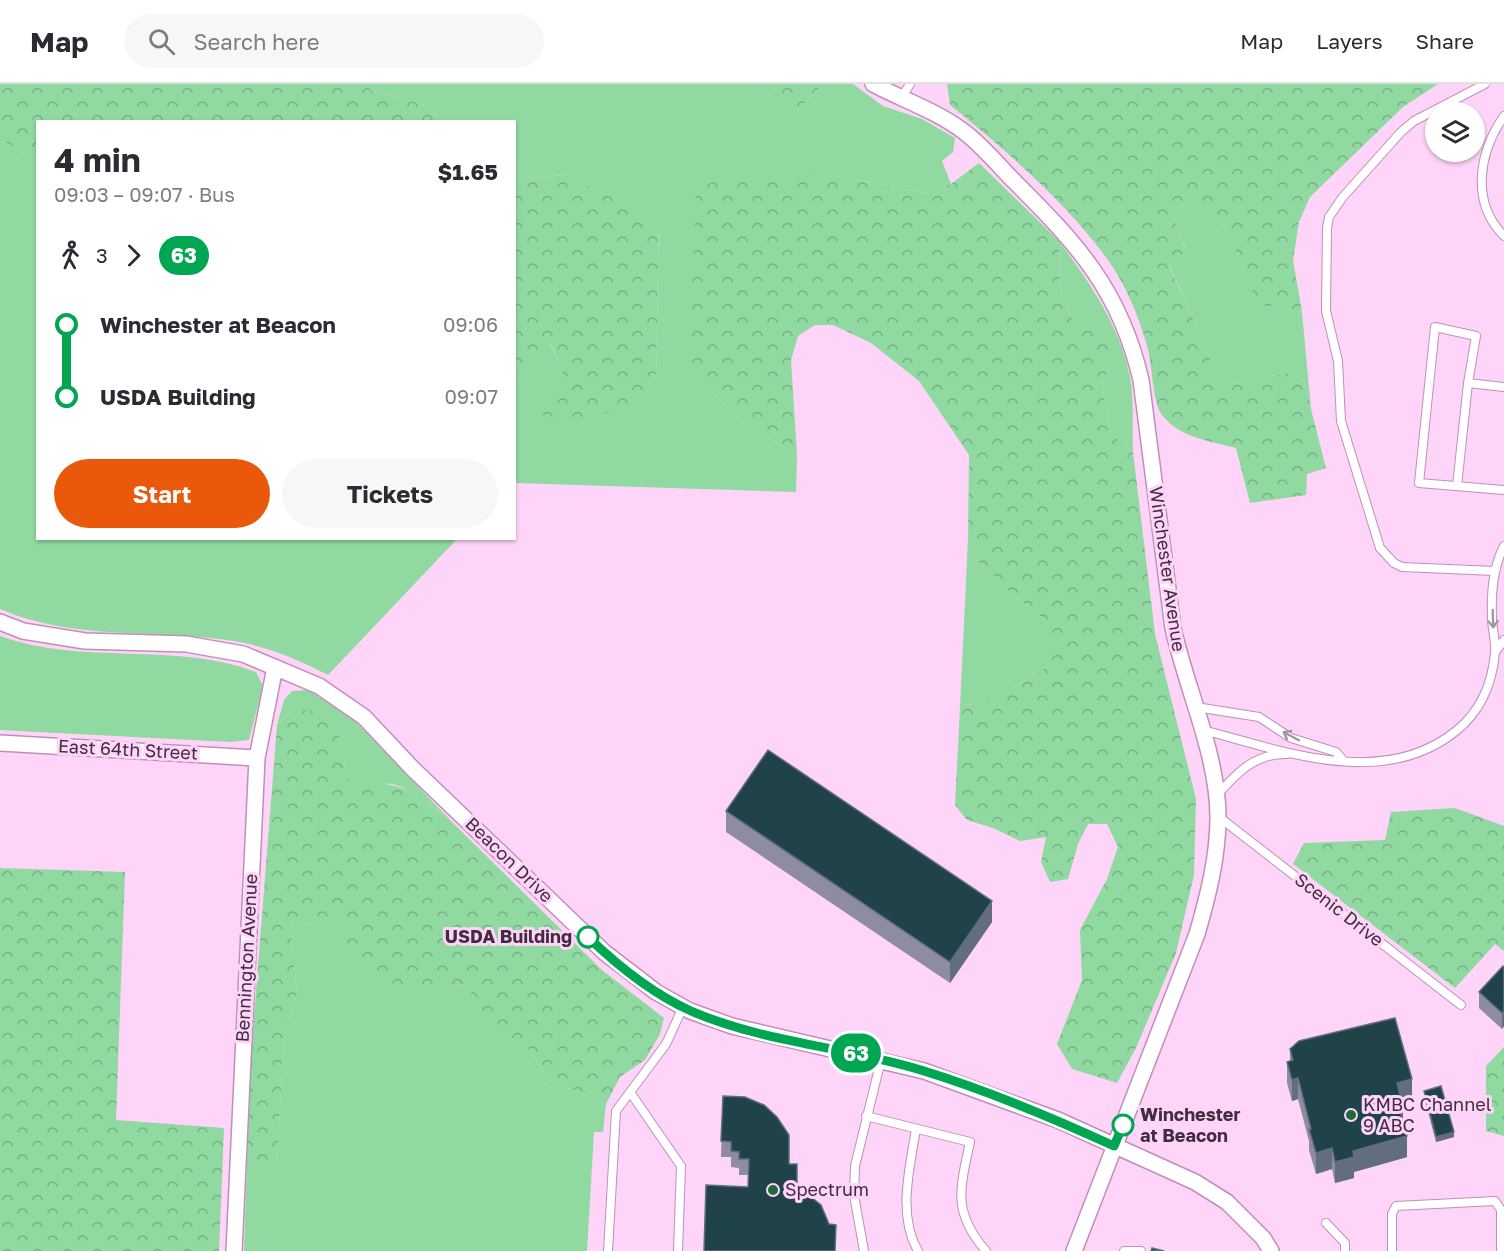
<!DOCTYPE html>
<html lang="en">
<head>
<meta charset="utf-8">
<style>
	:root { --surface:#fff; --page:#f7f7f7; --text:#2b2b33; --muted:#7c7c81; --line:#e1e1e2; --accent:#ea580c }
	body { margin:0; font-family:"Golos Text",sans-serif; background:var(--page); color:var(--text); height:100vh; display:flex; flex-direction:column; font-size:22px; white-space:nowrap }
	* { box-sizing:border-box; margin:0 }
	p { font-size:20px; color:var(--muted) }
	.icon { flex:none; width:33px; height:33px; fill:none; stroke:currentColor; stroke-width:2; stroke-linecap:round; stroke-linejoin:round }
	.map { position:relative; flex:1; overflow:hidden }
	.details { position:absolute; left:36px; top:36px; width:480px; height:420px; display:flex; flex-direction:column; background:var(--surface); border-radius:0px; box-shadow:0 2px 4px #0004 }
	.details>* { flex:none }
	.badge { padding:0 12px; border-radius:20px; font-size:21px; line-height:39px }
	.controls { position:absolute; left:1425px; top:18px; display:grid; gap:12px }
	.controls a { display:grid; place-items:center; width:60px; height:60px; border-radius:50%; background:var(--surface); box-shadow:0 2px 4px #0004; font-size:30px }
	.map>.badge { position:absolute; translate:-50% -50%; box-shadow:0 0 0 3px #fff }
	.legs { display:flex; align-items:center; gap:9px; height:66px; padding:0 18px; font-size:20px }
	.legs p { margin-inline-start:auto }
	.summary { display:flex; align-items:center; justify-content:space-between; height:102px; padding:0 18px }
	h1 { font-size:33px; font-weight:700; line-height:45px }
	.action { display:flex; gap:12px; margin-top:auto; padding:12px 18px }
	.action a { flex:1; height:69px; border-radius:36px; background:var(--accent); color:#fff; font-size:24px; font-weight:700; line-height:69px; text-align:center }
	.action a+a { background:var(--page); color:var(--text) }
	ul { padding:0 18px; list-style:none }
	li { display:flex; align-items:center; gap:21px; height:72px; font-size:22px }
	li i { display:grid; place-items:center; width:9px; height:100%; margin:0 8px; background:currentColor }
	li i::after { content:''; width:15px; height:15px; margin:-8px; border:4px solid; border-radius:50%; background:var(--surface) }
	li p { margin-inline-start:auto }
	li:first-child i { background:linear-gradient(#0000 50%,currentColor 0) }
	li:last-child i { background:linear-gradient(currentColor 50%,#0000 0) }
	header { display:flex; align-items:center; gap:36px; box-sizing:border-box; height:84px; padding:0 30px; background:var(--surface); border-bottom:2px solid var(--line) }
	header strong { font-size:28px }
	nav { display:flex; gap:33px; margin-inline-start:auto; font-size:21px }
	.search { width:420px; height:54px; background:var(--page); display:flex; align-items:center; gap:15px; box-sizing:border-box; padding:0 21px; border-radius:33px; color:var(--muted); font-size:22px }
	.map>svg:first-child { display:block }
	.green { fill:#90d9a1 }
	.forest { fill:url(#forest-crowns) }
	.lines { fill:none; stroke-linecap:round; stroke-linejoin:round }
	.lane-casing { stroke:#c08fb9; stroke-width:10 }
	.street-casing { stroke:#c08fb9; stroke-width:18 }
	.lane { stroke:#fff; stroke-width:8 }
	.street { stroke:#fff; stroke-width:15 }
	.wall { fill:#8e8ca0 }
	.shaded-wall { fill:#626e7e }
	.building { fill:#1f4349; stroke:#626e7e; stroke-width:1.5 }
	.oneway { stroke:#a0969f }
	.line-1-casing { stroke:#fff; stroke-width:14 }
	.line-1 { stroke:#00a651; stroke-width:9 }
	.stop-1-dot { fill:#fff; stroke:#00a651; stroke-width:3 }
	.poi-dot { fill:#1d6937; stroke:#fed4f8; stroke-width:2 }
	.labels { text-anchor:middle; stroke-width:6; stroke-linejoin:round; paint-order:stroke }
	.street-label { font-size:18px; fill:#412d3f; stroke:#fed4f8 }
	.stop-label { font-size:18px; font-weight:bold; fill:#412d3f; stroke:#fed4f8; text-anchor:end }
	.poi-label { font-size:18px; fill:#412d3f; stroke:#fed4f8; text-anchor:start }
</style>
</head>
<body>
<header>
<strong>Map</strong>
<div class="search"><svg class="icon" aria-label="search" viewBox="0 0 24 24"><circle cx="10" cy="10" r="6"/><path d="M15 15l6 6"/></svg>Search here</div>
<nav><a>Map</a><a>Layers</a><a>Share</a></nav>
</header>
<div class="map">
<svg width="1504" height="1167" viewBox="0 0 1504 1167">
	<defs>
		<pattern id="forest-crowns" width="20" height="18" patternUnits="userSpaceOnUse" patternTransform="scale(1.5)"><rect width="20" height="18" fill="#90d9a1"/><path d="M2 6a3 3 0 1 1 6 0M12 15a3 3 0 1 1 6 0" fill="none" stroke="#77b085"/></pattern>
	</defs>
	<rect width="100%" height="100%" fill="#fed4f8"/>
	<!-- green -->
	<path class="green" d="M365,0H758L770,11L799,25L823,0H853L883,22L922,35L955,54L953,68L942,77L951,100L926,109L820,89L705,302L743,339L797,371L796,408L515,399V286L550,259L563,287L542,330L638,321L656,291L659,136L566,91L523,94L515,91L514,38L444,37L439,25L371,6Z
		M0,58L7,59L37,79L38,454L457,455L328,591C300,576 266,562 234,557C157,545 73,557 0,525Z
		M1191,117L1227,145L1257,220L1302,228L1311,325L1301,286L1220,302L1199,246L1169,181L1186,166L1172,127Z
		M1059,157C1090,199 1123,246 1131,299C1134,321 1132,346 1133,368L1111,350L1102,301L1115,271L1106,253L1074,239L1060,207Z
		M968,455L977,477L1011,509L1049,539V582L998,612L960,623Z
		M0,552C83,582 174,557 256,588L263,602L249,656L230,658L0,646Z
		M308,606L354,636L456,742C418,710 402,690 350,703L339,651L293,626L277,641L284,616L292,607Z
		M343,831L427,907L469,899L501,950L526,961L549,996L606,1020L603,1048H594L587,1167H244L247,1078L277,1079L284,954L297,910L290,837L315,842Z"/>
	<!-- forest -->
	<path class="forest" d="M0,0H365L371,6L439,25L444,37L38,38L37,79L7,59L0,58Z
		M758,0H823L799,25L770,11Z
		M947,0H1438L1403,23L1310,113L1299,138L1293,176L1302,228L1257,220L1227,145L1191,117L1172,127L1186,167L1169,182L1199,246L1220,302L1301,286L1326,384L1307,390L1306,411L1250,419L1236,364C1210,357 1180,354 1162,331C1153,320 1152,281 1148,265C1143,248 1137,229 1129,213C1101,147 1006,66 950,21Z
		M979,79L1059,157L1060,207L1074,239L1107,253L1115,271L1102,301L1111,350L1133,368L1155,550L1196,715L1194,791L1176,869L1136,964L1117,999L1072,985L1057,960L1082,896L1080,846L1107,795L1118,763L1107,740H1088L1078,760L1068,795L1050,798L1041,778L1046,753L1020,757L993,744L967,736L955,721L960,623L998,612L1049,582V539L1011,509L977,477L968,455L969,371L919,297L871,259L833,241H815L798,252L791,276L797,371L743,339L705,302L689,276L696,104L735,91L820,89L926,109L951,100Z
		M515,91L523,94L566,91L659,136L656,291L638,321L561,340L541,330L563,287L551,260L515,286Z
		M293,626L315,627L339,651L350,703L375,697L414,707L456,742L602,886L664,934L660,950L645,976L620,993L606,1020L549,996L526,961L501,950L476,932L469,899L427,907L398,902L355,881L343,857V832L315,842L290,837L297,910L284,954L277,1080L247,1078L252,958L277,641Z
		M1455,724L1504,742V867L1495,860L1455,904L1293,780L1304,759L1385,756L1391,728Z
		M0,784L125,788L116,1036L224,1044L219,1167H0Z
		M1504,963V1052L1486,1047V982Z"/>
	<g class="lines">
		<!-- lane casing -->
		<g class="lane-casing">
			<path id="lane" d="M1485,0L1414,37L1401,48L1342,114L1329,133L1327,144L1326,227L1338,277L1341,337L1380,464L1394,479L1402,483L1495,487
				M901,14L910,0
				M1504,32C1479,68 1470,118 1504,152
				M1504,303L1468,299L1476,252L1435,243L1419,399L1504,406
				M1457,402L1468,299
				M1496,567L1504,556
				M1196,623L1259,633L1291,654L1336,668L1343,676
				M1203,646C1283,667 1383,706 1456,647C1481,627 1492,601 1495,569C1496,557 1492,545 1492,533C1491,509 1493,483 1504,462
				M1217,711C1237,689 1255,669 1287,670
				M1219,733L1461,921
				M630,1008L681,1082L678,1167
				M866,1032L970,1058C960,1105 952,1128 986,1167
				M916,1045C910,1083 897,1131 918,1167
				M1326,1139L1345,1159V1167
				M608,1167L616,1027L666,960L683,923
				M864,1167L854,1111L855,1082L881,976
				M1124,1167H1141
				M1392,1167V1130L1396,1122L1495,1117L1501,1126V1167"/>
		</g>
		<!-- street casing -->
		<g class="street-casing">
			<path id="street" d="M873,0C903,16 935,26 963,47C982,61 998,81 1015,98C1078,161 1120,206 1141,296L1173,544C1186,604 1218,671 1218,733C1218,773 1208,812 1197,850L1074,1167
				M0,538L23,547L85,557L186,560L243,570L319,602L364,633L412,684L604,868L656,908L690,927L732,942L924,987L1058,1036L1195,1098L1227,1118L1263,1154L1271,1167
				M0,659L257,674
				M234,1167L257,674L275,583"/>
		</g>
		<!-- lane -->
		<use href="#lane" class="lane"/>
		<!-- street -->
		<use href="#street" class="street"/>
	</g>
	<!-- wall -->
	<path class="wall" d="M726,727L992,838L950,899L726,748Z
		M1504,883V942L1502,945L1479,924V908Z
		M1290,965L1412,1016L1402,1019L1403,1038L1407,1073L1354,1088V1094L1335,1099L1332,1085L1316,1090L1309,1066V1057L1298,1015L1292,1017L1287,999V978L1290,977Z
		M1424,1007L1454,1053L1436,1058L1424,1013Z
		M723,1012L789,1080L797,1113L835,1167L748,1103V1091H739V1084L731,1083V1073H721Z"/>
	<!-- shaded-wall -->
	<path class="shaded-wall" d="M992,817V838L950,899V878Z
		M1504,927V942L1502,945V929Z
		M1298,994V1015L1292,1017V996Z
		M1412,995V1016L1397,1020V999Z
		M1403,1021V1042L1399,1022Z
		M1454,1048V1053L1436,1058V1053Z
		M1407,1052V1073L1354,1088V1094L1335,1099V1078L1353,1067Z
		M1332,1064V1085L1316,1090V1069Z"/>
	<!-- building -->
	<path class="building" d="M768,666L992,817L950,878L726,727Z
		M1503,882L1504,883V927L1502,929L1479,908Z
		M1395,934L1412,995L1397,999L1403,1021L1399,1022L1407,1052L1353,1067L1354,1073L1335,1078L1332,1064L1316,1069L1309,1045H1311L1298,994L1292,996L1287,978L1293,976L1290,965L1299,957Z
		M1441,1002L1454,1048L1436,1053L1424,1007Z
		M723,1012L745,1013L764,1021L777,1033L789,1051V1080H797V1113H811L821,1121L829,1140L836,1141L835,1167H704L706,1101L748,1103L749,1075H739V1068L731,1067V1058L721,1057Z
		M1152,1164L1164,1167H1151Z"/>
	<!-- one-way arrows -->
	<defs><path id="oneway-shaft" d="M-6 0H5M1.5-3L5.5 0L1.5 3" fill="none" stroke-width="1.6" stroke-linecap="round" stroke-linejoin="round" transform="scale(1.5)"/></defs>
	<g class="oneway">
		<use href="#oneway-shaft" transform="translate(1493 535) rotate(88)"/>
		<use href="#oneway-shaft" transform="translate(1291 652) rotate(-152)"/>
	</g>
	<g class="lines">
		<!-- line-1 casing -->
		<g class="line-1-casing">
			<path id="line-1" d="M588,853C618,882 653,910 691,927C765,959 848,963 924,987C989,1007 1053,1034 1114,1062L1123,1041"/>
		</g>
		<!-- line-1 -->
		<use href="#line-1" class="line-1"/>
	</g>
	<!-- markers -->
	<g class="stop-1-dot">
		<circle cx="588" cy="853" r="10"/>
		<circle cx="1123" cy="1041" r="10"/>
	</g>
	<g class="poi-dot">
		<circle cx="1351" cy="1031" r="6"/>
		<circle cx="773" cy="1106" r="6"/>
	</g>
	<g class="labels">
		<!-- street labels -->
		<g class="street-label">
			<text transform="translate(1167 485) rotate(82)" y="6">Winchester Avenue</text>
			<text transform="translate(128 666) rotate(3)" y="6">East 64th Street</text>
			<text transform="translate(509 776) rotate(44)" y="6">Beacon Drive</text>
			<text transform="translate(1339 826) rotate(38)" y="6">Scenic Drive</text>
			<text transform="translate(247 874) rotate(-87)" y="6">Bennington Avenue</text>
		</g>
		<!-- stop labels -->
		<g class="stop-label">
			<text x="572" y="859">USDA Building</text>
			<text x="1140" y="1037" text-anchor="start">Winchester<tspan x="1140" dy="21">at Beacon</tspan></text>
		</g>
		<!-- poi labels -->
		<g class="poi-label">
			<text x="1363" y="1027">KMBC Channel<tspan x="1363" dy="21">9 ABC</tspan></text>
			<text x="785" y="1112">Spectrum</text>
		</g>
	</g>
</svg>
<div class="controls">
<a><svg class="icon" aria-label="layers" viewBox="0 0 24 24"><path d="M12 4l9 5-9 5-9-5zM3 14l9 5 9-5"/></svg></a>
</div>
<b class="badge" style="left:856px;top:969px;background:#00a651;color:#fff">63</b>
<section class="details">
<div class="summary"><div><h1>4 min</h1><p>09:03 – 09:07 · Bus</p></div><b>$1.65</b></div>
<div class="legs"><svg class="icon" aria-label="walk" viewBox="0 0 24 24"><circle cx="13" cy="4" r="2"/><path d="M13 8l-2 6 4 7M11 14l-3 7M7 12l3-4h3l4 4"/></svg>3<svg class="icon" aria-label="forward" viewBox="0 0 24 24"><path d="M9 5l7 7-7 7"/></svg><b class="badge" style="background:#00a651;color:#fff">63</b></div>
<ul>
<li><i style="color:#00a651"></i><b>Winchester at Beacon</b><p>09:06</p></li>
<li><i style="color:#00a651"></i><b>USDA Building</b><p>09:07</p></li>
</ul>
<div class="action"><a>Start</a><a>Tickets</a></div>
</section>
</div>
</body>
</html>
